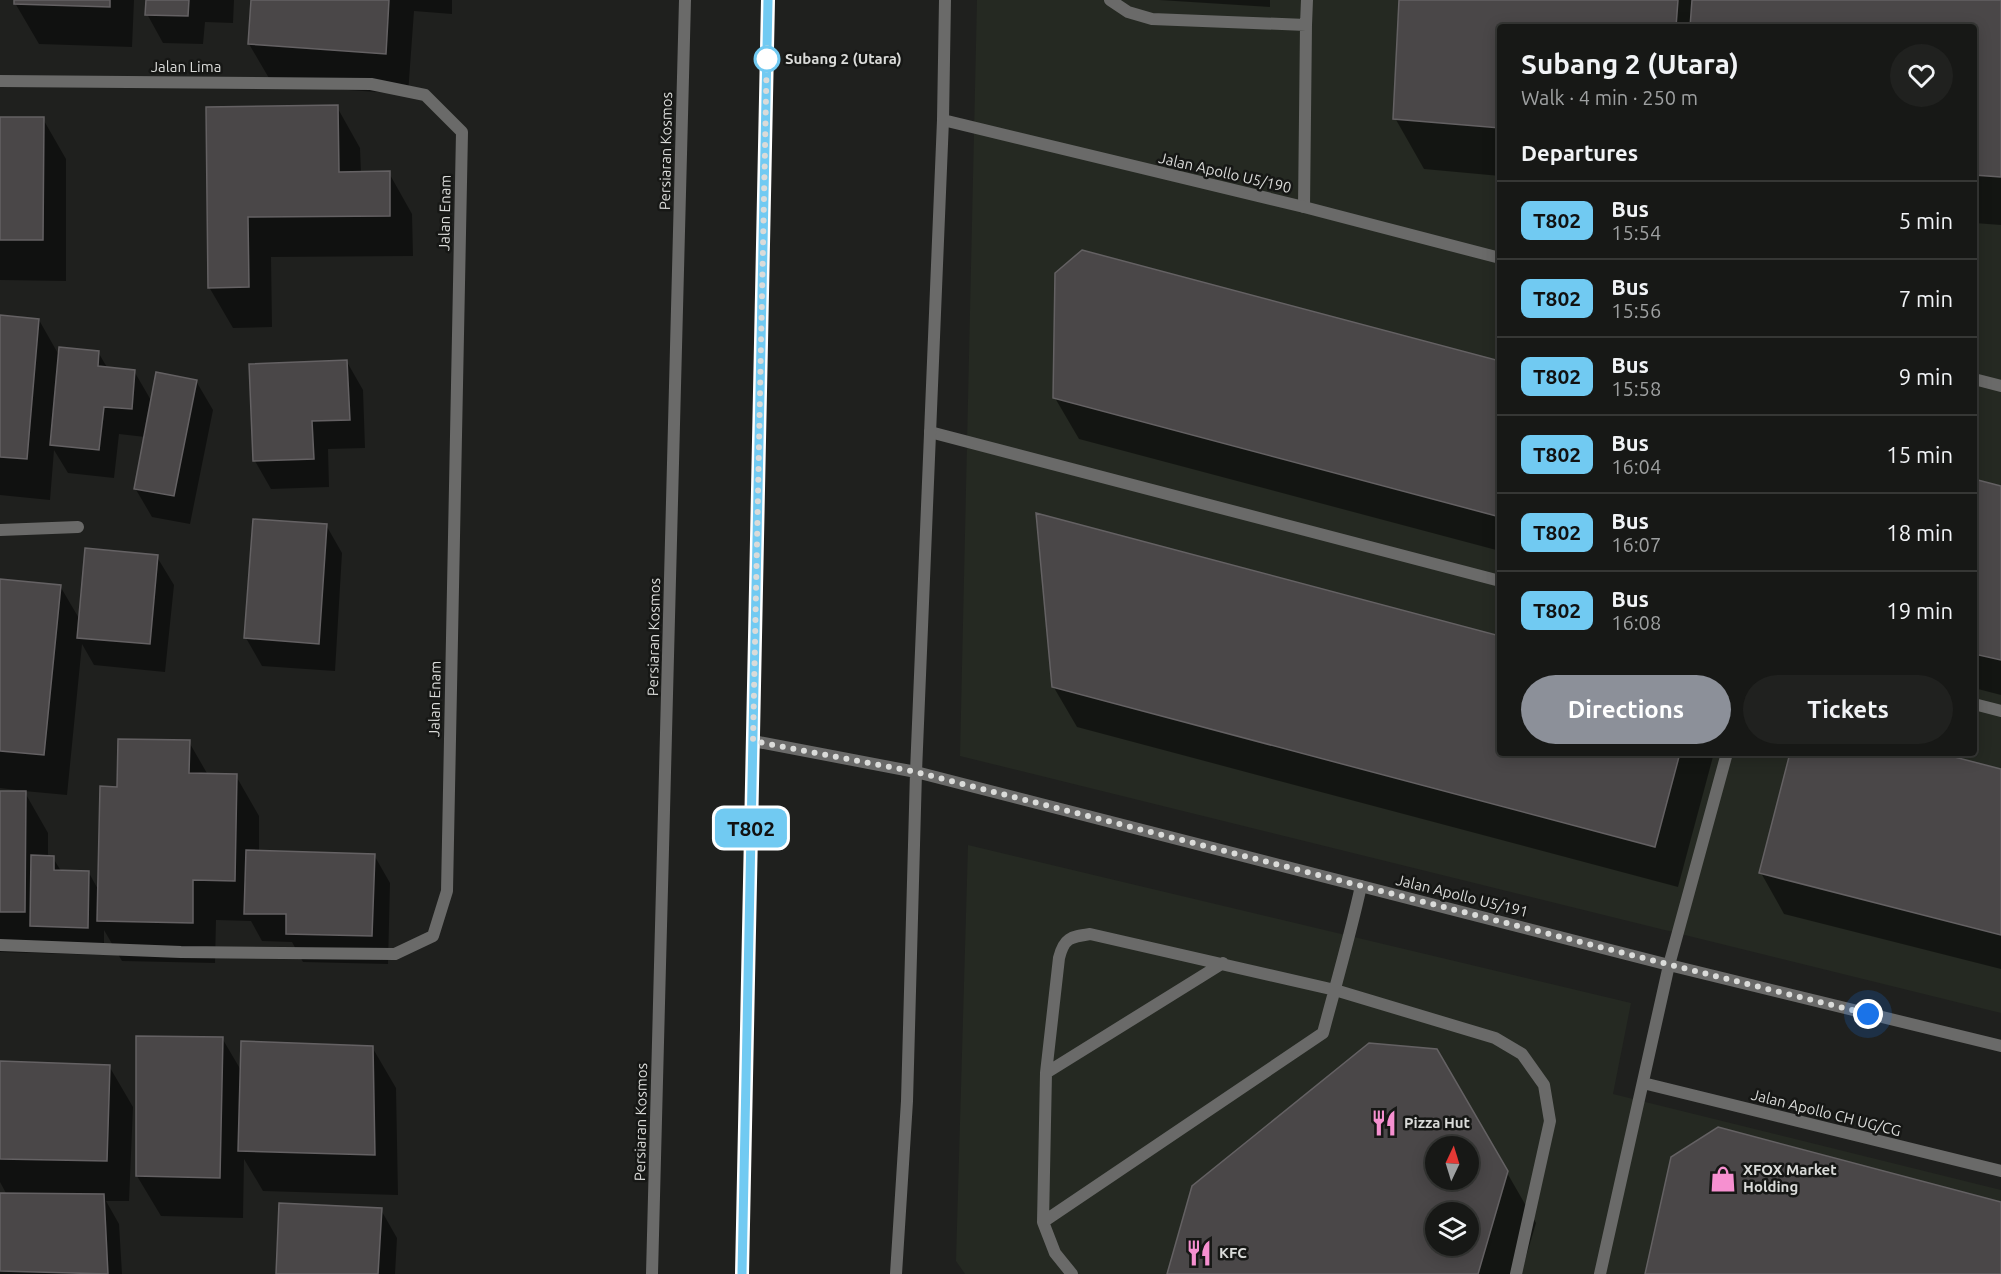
<!DOCTYPE html>
<html lang="en">
<head>
<meta charset="utf-8">
<style>
	:root { --surface:#171816; --page:#20211f; --text:#f1f3f6; --muted:#9ea0a1; --line:#363735; --accent:#8c9099 }
	body { margin:0; font-family:Ubuntu,sans-serif; background:var(--page); color:var(--text); height:100vh; display:flex; flex-direction:column; font-size:22px; white-space:nowrap }
	* { box-sizing:border-box; margin:0 }
	p { font-size:20px; color:var(--muted) }
	.icon { flex:none; width:33px; height:33px; fill:none; stroke:currentColor; stroke-width:2; stroke-linecap:round; stroke-linejoin:round }
	.map { position:relative; flex:1; overflow:hidden }
	.side { position:absolute; left:1497px; top:24px; width:480px; height:732px; display:flex; flex-direction:column; background:var(--surface); border-radius:6px; box-shadow:0 3px 15px #0003,0 0 0 2px var(--line) }
	.side>* { flex:none }
	.badge { padding:0 12px; border-radius:9px; font-size:21px; line-height:39px }
	.needle { width:39px; rotate:4deg }
	.fabs { position:absolute; left:1425px; top:1136px; display:grid; gap:12px }
	.fabs a { display:grid; place-items:center; width:54px; height:54px; border-radius:50%; background:var(--surface); box-shadow:0 3px 15px #0003,0 0 0 2px var(--line); font-size:30px }
	.you { position:absolute; width:30px; height:30px; margin:-15px; border:4px solid #fff; border-radius:50%; background:#1a73e8; box-shadow:0 0 0 9px #1a73e833 }
	.map>.badge { position:absolute; translate:-50% -50%; box-shadow:0 0 0 3px #fff }
	h2 { padding:0 24px; font-size:22px; line-height:54px }
	.round { display:grid; place-items:center; flex:none; width:63px; height:63px; border-radius:32px; background:var(--page) }
	.head { display:flex; align-items:center; justify-content:space-between; height:102px; padding:0 24px }
	h1 { font-size:28px; font-weight:700; line-height:45px }
	.primary-button { display:flex; gap:12px; margin-top:auto; padding:12px 24px }
	.primary-button a { flex:1; height:69px; border-radius:36px; background:var(--accent); color:#fff; font-size:24px; font-weight:700; line-height:69px; text-align:center }
	.primary-button a+a { background:var(--page); color:var(--text) }
	ul { padding:0; list-style:none }
	li { display:flex; align-items:center; gap:18px; height:78px; padding:0 24px; border-top:2px solid var(--line) }
	li div { flex:1 }
	li b { display:block; font-size:22px }
	li em { font-style:normal }
	li .badge { min-width:66px; font-weight:700; text-align:center }
	.map>svg:first-child { display:block }
	.built { fill:#252922; fill-rule:evenodd }
	.shadow { fill:#0007; fill-rule:evenodd }
	.building { fill:#4a4748; stroke:#646163; stroke-width:1.5; fill-rule:evenodd }
	.lines { fill:none; stroke-linecap:round; stroke-linejoin:round }
	.service { stroke:#6a6a69; stroke-width:12 }
	.minor { stroke:#6a6a69; stroke-width:12 }
	.line-casing { stroke:#fff; stroke-width:14 }
	.line { stroke:#71caf2; stroke-width:9 }
	.walk { stroke:#dadbd9; stroke-width:6; stroke-dasharray:0 10.8 }
	.stop-dot { fill:#fff; stroke:#71caf2; stroke-width:3 }
	.labels { text-anchor:middle; stroke-width:5; stroke-linejoin:round; paint-order:stroke }
	.stop-label { font-size:15px; font-weight:bold; fill:#dadbd9; stroke:#161715; text-anchor:start }
	.street-label { font-size:15px; fill:#dadbd9; stroke:#161715 }
	.poi-label { font-size:15px; font-weight:bold; fill:#dadbd9; stroke:#161715; text-anchor:start }
</style>
</head>
<body>
<div class="map">
<svg width="2001" height="1274" viewBox="0 0 2001 1274">
	<rect width="100%" height="100%" fill="#1f201e"/>
	<!-- built -->
	<path class="built" d="M977,0H2001V1013L960,756ZM1500,27H1974V753H1500Z
		M968,845L1631,1003L1613,1094L2001,1190V1274H965L956,1261ZM1436,1146H1468V1179H1436ZM1436,1212H1468V1245H1436Z"/>
	<!-- shadow -->
	<path class="shadow" d="M15,0H134L132,47L39,44L15,3Z
		M147,0H234L233,23L205,22L203,44L163,43L147,14Z
		M252,0H452V14L414,11L408,94L273,85L249,44Z
		M1159,0H1270V7Z
		M1400,0H2001V225L1974,223V27H1500V176L1424,169L1395,118Z
		M337,107L360,148L361,173H389L412,214L413,256L271,257L272,327L233,328L209,287L207,108Z
		M0,118L43,119L66,159V281L0,280Z
		M0,317L39,320L60,357L98,352L108,369L134,371L152,402L196,381L213,410L190,524L152,517L135,488L145,437L119,434L114,478L68,473L54,450L50,500L0,495Z
		M347,362L363,390L365,448L328,449L329,487L271,489L255,461Z
		M1500,362V551L1079,439L1055,398Z
		M1974,480L2001,487V695L1974,688Z
		M326,525L342,553L335,671L262,666L246,638Z
		M157,557L174,585L165,672L94,665L82,644L67,795L24,791L48,833V858H53L61,871L89,873L99,891L119,788L189,742L208,775L236,776L259,816V852L374,855L390,883L388,964L303,962L292,942L262,941L251,921L216,920L215,963L122,961L104,930V955L0,952V792H16V790L0,788V580L60,586L80,620Z
		M1500,638V753H1714L1678,887L1077,727L1053,686Z
		M1791,753H1933L2001,770V969L1784,914L1761,873Z
		M222,1038L242,1072L372,1047L396,1088L398,1195L263,1191L244,1159L243,1218L161,1216L137,1176Z
		M1437,1051L1536,1223L1521,1274H1169ZM1436,1146H1468V1179H1436ZM1436,1212H1468V1245H1436Z
		M0,1063L109,1066L133,1107L129,1201H106L119,1224L122,1274H0V1195H7L0,1182Z
		M381,1210L397,1238L395,1274H278Z"/>
	<!-- building -->
	<path class="building" d="M14,0H110V7L14,4Z
		M146,0H189L188,16L145,15Z
		M251,0H389L386,54L248,44Z
		M1399,0H1678L1676,27H1500V128L1393,119Z
		M1692,0H2001V177L1974,175V27H1690Z
		M338,105L339,172L390,171V216L248,217L249,287L208,288L206,107Z
		M0,117H44L43,240H0Z
		M1082,250L1500,361V517L1053,398L1055,273Z
		M0,315L39,319L27,459L0,457Z
		M59,347L99,351L98,366L135,370L132,409L104,407L99,450L50,445Z
		M347,360L350,420L312,421L314,459L253,461L249,364Z
		M156,372L197,380L174,496L134,489Z
		M1974,479L2001,486V660L1974,654Z
		M1036,513L1500,636V753H1680L1655,847L1052,687Z
		M253,519L327,524L319,644L244,638Z
		M85,548L158,555L150,644L77,638Z
		M0,579L61,585L44,755L0,751Z
		M118,739L190,740L189,773L237,774L235,881L193,880V923L97,921L100,786L117,787Z
		M1790,753H1939L2001,769V935L1759,873Z
		M0,791H26L25,912H0Z
		M246,850L375,854L372,936L286,934V914H244Z
		M31,855L54,856V870L89,871L88,928L30,926Z
		M136,1036L223,1037L220,1178L136,1176Z
		M241,1041L373,1046L375,1155L238,1151Z
		M1369,1043L1437,1049L1508,1171L1478,1274H1167L1192,1186ZM1436,1146H1468V1179H1436ZM1436,1212H1468V1245H1436Z
		M0,1061L110,1065L107,1161L0,1159Z
		M1718,1127L2001,1202V1274H1645L1671,1157Z
		M0,1193L104,1194L108,1274L0,1271Z
		M279,1203L382,1208L378,1274H276Z"/>
	<g class="lines">
		<!-- service -->
		<path class="service" d="M1110,0L1128,12L1152,19L1306,25L1307,0
			M1304,207L1306,25
			M930,432L1500,581
			M1974,704L2001,711
			M1361,886C1350,936 1336,984 1323,1033L1043,1222L1046,1073L1059,958C1064,938 1070,937 1090,934L1335,990L1495,1038L1522,1054L1544,1085L1550,1121L1516,1274
			M1669,965L1727,753
			M1046,1073L1223,963
			M1043,1222L1055,1253L1072,1274"/>
		<!-- minor -->
		<path class="minor" d="M0,81L371,84L425,95L462,132L447,891L433,936L395,954L181,952L0,945
			M943,120L1304,207L1500,258
			M1974,379L2001,386
			M0,530L78,527
			M753,741L916,772L1669,965L2001,1046
			M1643,1083L2001,1171
			M652,1274L685,0
			M742,1274L768,0
			M896,1274L907,1101L916,772L943,120L945,0
			M1600,1274L1669,965"/>
	</g>
	<g class="lines">
		<!-- line casing -->
		<g class="line-casing">
			<path id="line" d="M742,1274L768,0"/>
		</g>
		<!-- line -->
		<use href="#line" class="line"/>
		<!-- walk -->
		<path class="walk" d="M767,59V48L753,741L916,772L1647,959L1868,1014"/>
	</g>
	<!-- icons -->
	<defs>
		<g id="restaurant-bare" transform="scale(2.07)"><path d="M-5-6h1v4h1v-4h1v4h1v-4h1v5L-1.5 .5V6h-2V.5L-5-1ZM5-6V6H3V1.5H1.5Q1.5-4 5-6Z" fill="#f690d0" stroke="#161715" stroke-width="2.5" paint-order="stroke"/></g>
		<g id="shop-bare" transform="scale(2.07)"><path d="M-5-2.5h2.3a2.7 3.5 0 0 1 5.4 0H5L5.5 6h-11ZM-1.5-2.5h3a1.5 2.3 0 0 0-3 0Z" fill="#f690d0" stroke="#161715" stroke-width="2.5" paint-order="stroke"/></g>
	</defs>
	<g fill-rule="evenodd">
		<use href="#restaurant-bare" x="1384" y="1123"/>
		<use href="#shop-bare" x="1723" y="1179"/>
		<use href="#restaurant-bare" x="1199" y="1253"/>
	</g>
	<!-- markers -->
	<circle class="stop-dot" cx="767" cy="59" r="12"/>
	<g class="labels">
		<!-- stop labels -->
		<g class="stop-label">
			<text x="785" y="64">Subang 2 (Utara)</text>
		</g>
		<!-- street labels -->
		<g class="street-label">
			<text x="186" y="72">Jalan Lima</text>
			<text transform="translate(666 151) rotate(-89)" y="5">Persiaran Kosmos</text>
			<text transform="translate(1225 173) rotate(13)" y="5">Jalan Apollo U5/190</text>
			<text transform="translate(445 213) rotate(-89)" y="5">Jalan Enam</text>
			<text transform="translate(654 637) rotate(-89)" y="5">Persiaran Kosmos</text>
			<text transform="translate(435 699) rotate(-89)" y="5">Jalan Enam</text>
			<text transform="translate(1462 896) rotate(14)" y="5">Jalan Apollo U5/191</text>
			<text transform="translate(1826 1113) rotate(14)" y="5">Jalan Apollo CH UG/CG</text>
			<text transform="translate(641 1122) rotate(-89)" y="5">Persiaran Kosmos</text>
		</g>
		<!-- poi labels -->
		<g class="poi-label">
			<text x="1404" y="1128">Pizza Hut</text>
			<text x="1743" y="1175">XFOX Market<tspan x="1743" dy="17">Holding</tspan></text>
			<text x="1219" y="1258">KFC</text>
		</g>
	</g>
</svg>
<div class="fabs">
<a><svg class="needle" viewBox="-14 -14 28 28"><path d="M0-13l5 13h-10z" fill="#e53935"/><path d="M0 13l5-13h-10z" fill="#9ea0a1"/></svg></a>
<a><svg class="icon" aria-label="layers" viewBox="0 0 24 24"><path d="M12 4l9 5-9 5-9-5zM3 14l9 5 9-5"/></svg></a>
</div>
<div class="you" style="left:1868px;top:1014px"></div>
<b class="badge" style="left:751px;top:828px;background:#71caf2;color:#111">T802</b>
<section class="side">
<div class="head"><div><h1>Subang 2 (Utara)</h1><p>Walk · 4 min · 250 m</p></div><a class="round"><svg class="icon" aria-label="heart" viewBox="0 0 24 24"><path d="M12 20l-8-8c-3-5 5-10 8-4 3-6 11-1 8 4z"/></svg></a></div>
<h2>Departures</h2>
<ul>
<li><span class="badge" style="background:#71caf2;color:#111">T802</span><div><b>Bus</b><p>15:54</p></div><em>5 min</em></li>
<li><span class="badge" style="background:#71caf2;color:#111">T802</span><div><b>Bus</b><p>15:56</p></div><em>7 min</em></li>
<li><span class="badge" style="background:#71caf2;color:#111">T802</span><div><b>Bus</b><p>15:58</p></div><em>9 min</em></li>
<li><span class="badge" style="background:#71caf2;color:#111">T802</span><div><b>Bus</b><p>16:04</p></div><em>15 min</em></li>
<li><span class="badge" style="background:#71caf2;color:#111">T802</span><div><b>Bus</b><p>16:07</p></div><em>18 min</em></li>
<li><span class="badge" style="background:#71caf2;color:#111">T802</span><div><b>Bus</b><p>16:08</p></div><em>19 min</em></li>
</ul>
<div class="primary-button"><a>Directions</a><a>Tickets</a></div>
</section>
</div>
</body>
</html>
